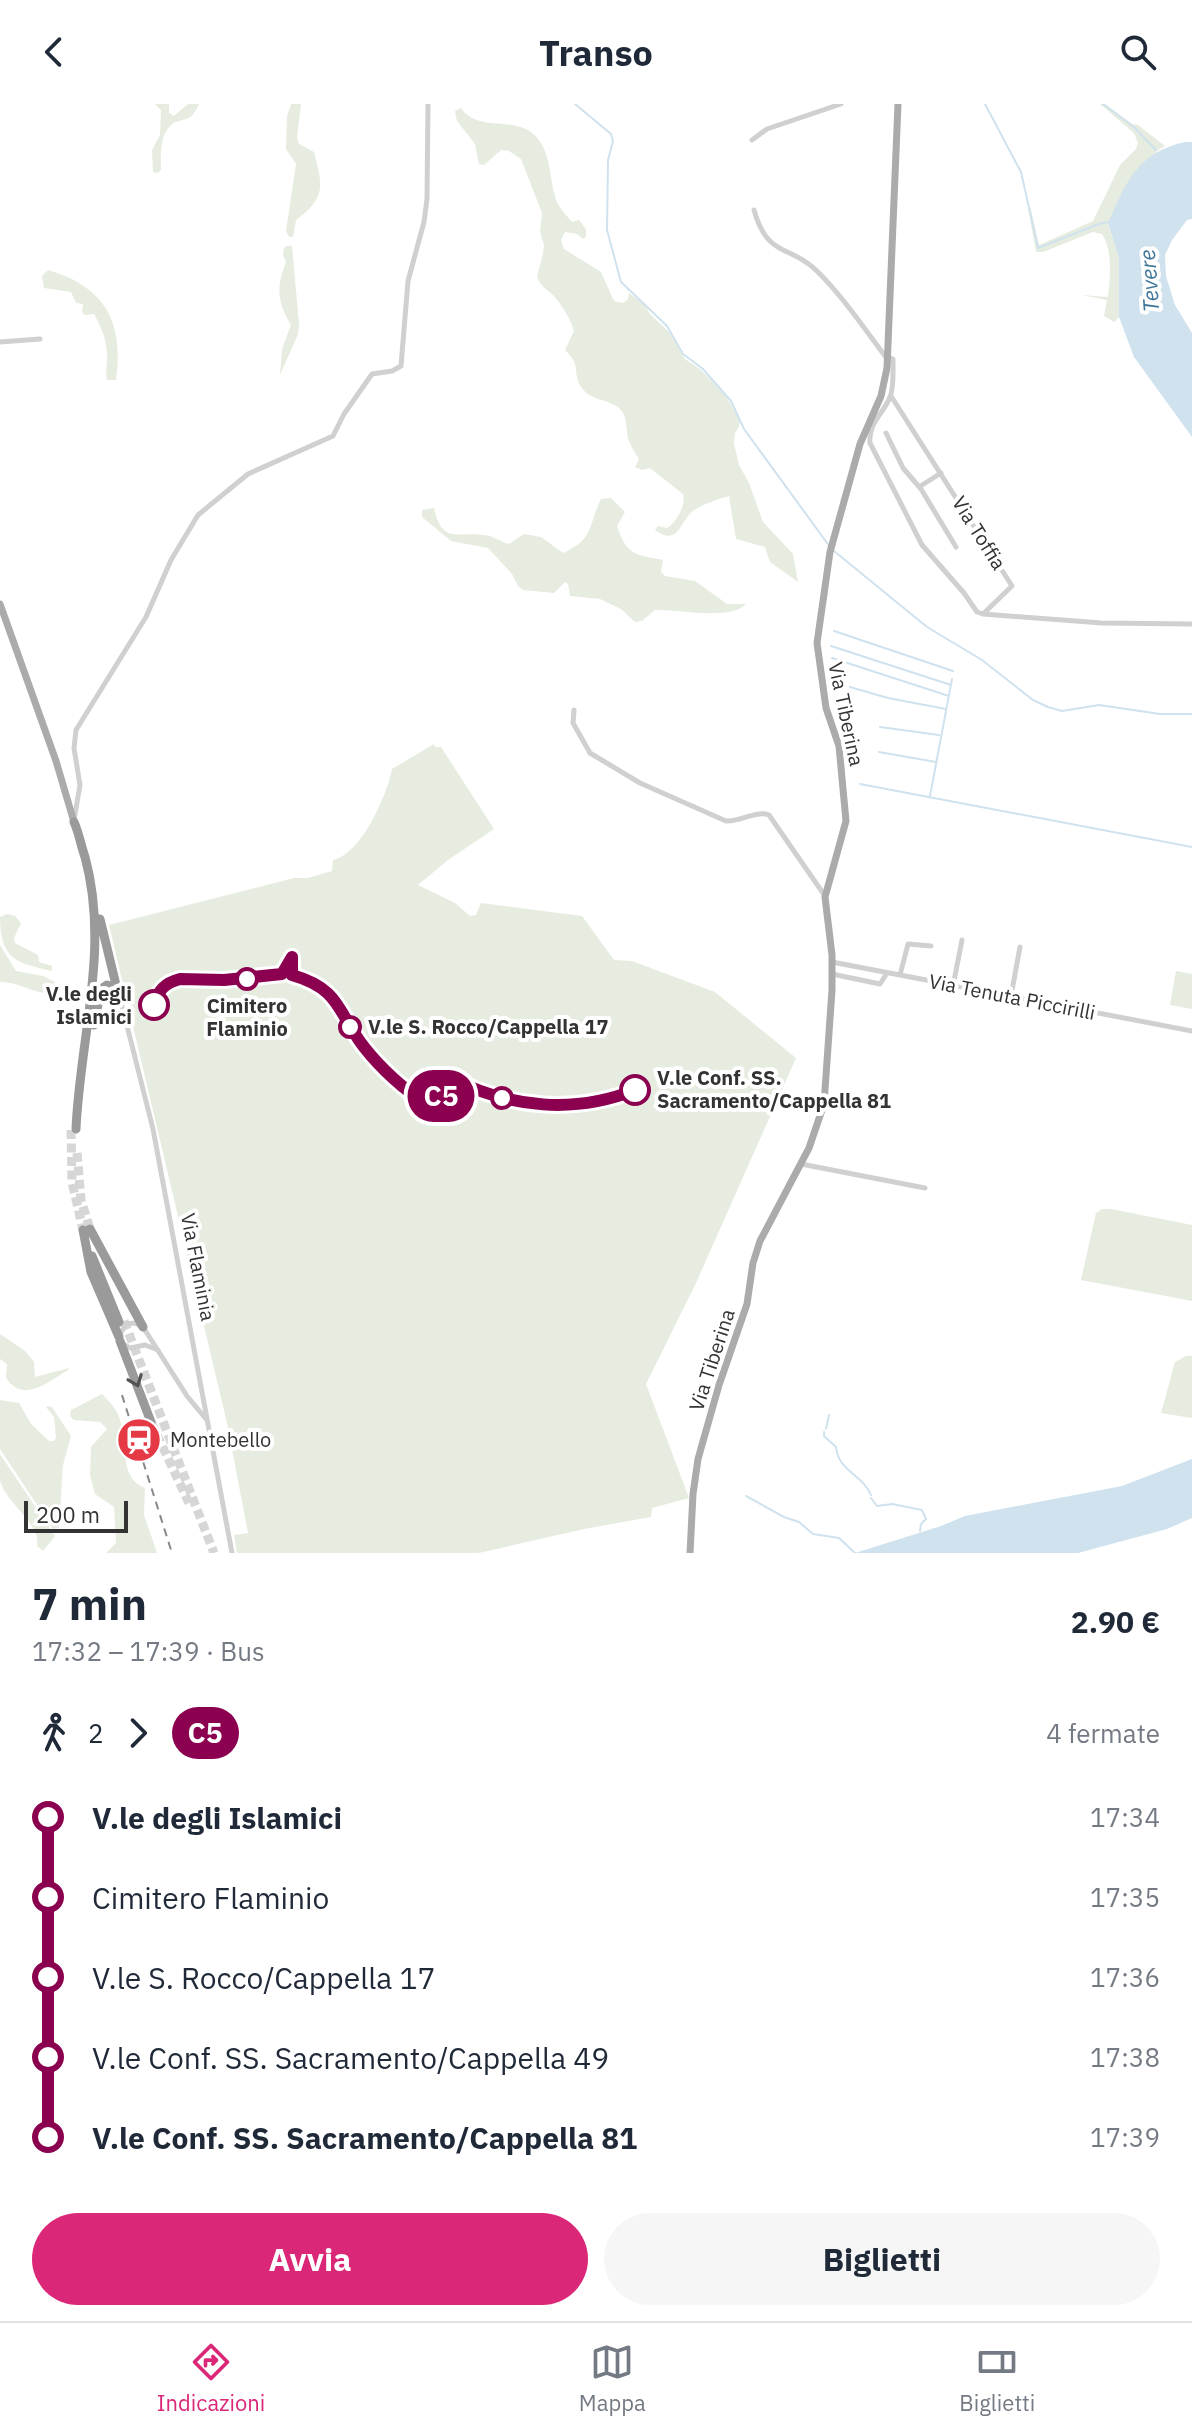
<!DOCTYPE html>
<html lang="it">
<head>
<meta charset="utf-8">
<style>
	:root { --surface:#fff; --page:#f6f6f7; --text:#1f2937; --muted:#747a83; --line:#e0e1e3; --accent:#db2777 }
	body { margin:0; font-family:"IBM Plex Sans",sans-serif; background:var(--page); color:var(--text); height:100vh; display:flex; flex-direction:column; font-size:30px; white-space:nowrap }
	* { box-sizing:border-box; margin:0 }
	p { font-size:26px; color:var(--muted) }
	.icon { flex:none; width:44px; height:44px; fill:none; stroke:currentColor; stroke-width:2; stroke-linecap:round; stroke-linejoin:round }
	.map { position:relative; height:1449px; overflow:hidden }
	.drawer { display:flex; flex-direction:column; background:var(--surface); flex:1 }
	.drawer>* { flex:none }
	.badge { padding:0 16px; border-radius:26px; font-size:28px; line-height:52px }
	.scale { position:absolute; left:24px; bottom:20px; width:104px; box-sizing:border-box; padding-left:8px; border:4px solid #333; border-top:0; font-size:22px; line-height:28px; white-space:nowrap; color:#333; -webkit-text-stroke:6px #fff; paint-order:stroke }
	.map>.badge { position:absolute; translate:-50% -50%; box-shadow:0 0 0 4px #fff }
	.legs { display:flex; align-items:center; gap:12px; height:88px; padding:0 32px; font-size:26px }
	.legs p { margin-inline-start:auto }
	.summary { display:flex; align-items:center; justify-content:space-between; height:136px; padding:0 32px }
	h1 { font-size:44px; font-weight:700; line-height:60px }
	.button { display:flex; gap:16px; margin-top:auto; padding:16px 32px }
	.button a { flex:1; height:92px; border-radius:48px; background:var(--accent); color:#fff; font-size:32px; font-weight:700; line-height:92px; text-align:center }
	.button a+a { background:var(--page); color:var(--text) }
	ul { padding:0 32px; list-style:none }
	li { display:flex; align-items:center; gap:28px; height:80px; font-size:30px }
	li i { display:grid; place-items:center; width:12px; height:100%; margin:0 10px; background:currentColor }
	li i::after { content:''; width:20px; height:20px; margin:-10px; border:6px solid; border-radius:50%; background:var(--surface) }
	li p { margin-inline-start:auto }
	li:first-child i { background:linear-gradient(#0000 50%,currentColor 0) }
	li:last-child i { background:linear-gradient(currentColor 50%,#0000 0) }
	header { display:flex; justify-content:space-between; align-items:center; height:104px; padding:0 32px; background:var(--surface); font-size:36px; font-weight:700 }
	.tab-bar { display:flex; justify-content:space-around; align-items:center; height:112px; border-top:2px solid var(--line); background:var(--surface); font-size:22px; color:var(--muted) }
	.tab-bar a { display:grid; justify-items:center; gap:4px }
	.tab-bar .current { color:var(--accent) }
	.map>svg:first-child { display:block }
	.green { fill:#e6ecdf }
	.water { fill:#cfe2ee }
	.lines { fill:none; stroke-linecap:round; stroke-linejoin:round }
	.stream { stroke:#cfe2ee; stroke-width:2 }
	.highway-tunnel { stroke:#d6d6d6; stroke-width:9; stroke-dasharray:9 4.5; stroke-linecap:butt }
	.minor { stroke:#d0d0d0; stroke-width:5 }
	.major { stroke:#ababab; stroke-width:7 }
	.highway { stroke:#9a9a9a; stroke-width:9 }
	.rail { stroke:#888; stroke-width:2; stroke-dasharray:8 6; stroke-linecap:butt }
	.oneway { stroke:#525252 }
	.line-1-casing { stroke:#fff; stroke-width:18 }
	.line-1 { stroke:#8b004f; stroke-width:12 }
	.stop-1-dot { fill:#fff; stroke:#8b004f; stroke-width:4 }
	.labels { text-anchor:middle; stroke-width:8; stroke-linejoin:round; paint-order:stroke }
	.street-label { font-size:20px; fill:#333; stroke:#fff }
	.stop-label { font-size:20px; font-weight:bold; fill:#333; stroke:#fff; text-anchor:start }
	.poi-label { font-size:20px; fill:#333; stroke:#fff; text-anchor:start }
	.water-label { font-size:22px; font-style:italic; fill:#3f7597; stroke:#fff }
</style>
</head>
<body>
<header><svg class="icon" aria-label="back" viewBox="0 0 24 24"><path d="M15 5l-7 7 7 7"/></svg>Transo<svg class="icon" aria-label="search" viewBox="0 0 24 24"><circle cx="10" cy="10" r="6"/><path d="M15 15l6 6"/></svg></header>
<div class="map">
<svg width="1192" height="1449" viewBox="0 0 1192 1449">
	<rect width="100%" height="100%" fill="#fff"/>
	<!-- green -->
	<path class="green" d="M155,0H169V9L174,12L188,0H199C190,22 180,12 170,22C159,33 161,53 161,66L157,69L153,68L152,46L160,31L161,6Z
		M291,0H301L297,33L299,40L314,48C323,83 326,93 296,116L293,133H289L286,127L296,60L286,45L287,12Z
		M1100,0H1105L1132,20L1138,21L1165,42L1157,47L1108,119L1119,154V213L1114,218L1104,212L1107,196L1082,191L1108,193C1110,174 1113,146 1102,130L1093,128L1043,148H1036L1028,103L1030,102L1039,141L1093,117L1120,61L1136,45L1138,39L1134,29Z
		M461,4C478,28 510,13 531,28C553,45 548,75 557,98C560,105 567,112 572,118L579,116L586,125V133L583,135L577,130L565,128L561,136L564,145L601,168L614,197L623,199L628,195L629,189L644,200L650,210L669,228L685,255L700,265L724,289L740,316L739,323L735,329L734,340L739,361L749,379L763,418L793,450L798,478L770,458L765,443L736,435L729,392C719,395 702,400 693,407C679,418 679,443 655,426L658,422L667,424C677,418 686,401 683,390L650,364L642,366L635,363L639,355C636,350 632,345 630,339C624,327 630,314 619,304C609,295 591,297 582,284C571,270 583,263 565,246L574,227C570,214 563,203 554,192C547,185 540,183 537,172L543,150L544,141L540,128L542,109L521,55L509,47L501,46L484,61L479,60L475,40L457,17L455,7Z
		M287,142H292L299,220L298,230L280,271L282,245L291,221C277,197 276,184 286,158L283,151L284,144Z
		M48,166C106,183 124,219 116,276H107C105,268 107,264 107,256C108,239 102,224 94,210L85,211L82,208L83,200L76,199L71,188L44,184L42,172Z
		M611,394L625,408L617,422C626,451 636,451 663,456L661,468L665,472L695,477L727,500H746C730,517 678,505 655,506L642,517L635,518L621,505L600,495L570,492L568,480L565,478L554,489L523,486L518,482L512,470L488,444L451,437L422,413V406L434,404C442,441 457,427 484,431C494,432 500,438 509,440L524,430L541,433L563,449C595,435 588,421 601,395Z
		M434,640L435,643H441L494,725L448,756L418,781L455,799L470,812L476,811L481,799L582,812L614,856L632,857L715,888L796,954L696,1179L646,1280L689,1394L652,1404L651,1413L584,1425L479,1449H237L234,1431L248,1429L227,1319L109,821L294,774H308L332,767L333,756C361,750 387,692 392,665Z
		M7,810L15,812L21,819L14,834L15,839L38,851L39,858L52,862V867C15,859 0,854 0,813Z
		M0,841L16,867L43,872L55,878L56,888C36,893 20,877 0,878Z
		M1176,867L1192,870V905L1170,901Z
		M1102,1105H1111L1192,1121V1197L1081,1176L1096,1109Z
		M0,1230L25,1247L34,1258L35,1273L69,1264L68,1266C48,1278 24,1300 6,1274L7,1260L0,1255Z
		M1186,1252H1192V1314L1161,1309L1175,1258Z
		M102,1290C110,1298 117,1305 120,1316C128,1338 118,1374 145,1384L144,1411L157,1449H106L116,1439L114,1403L95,1390L90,1371L91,1343L107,1325L100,1318L74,1316L70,1312L71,1306Z
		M0,1296L19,1299L31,1320L49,1337H54L56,1334L54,1313L46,1303L48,1302L52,1303L71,1332L63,1361L59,1424L53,1425L0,1345Z
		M0,1350L55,1432L43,1447L37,1442C42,1420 5,1399 0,1376C0,1368 0,1358 0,1350Z"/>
	<!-- water -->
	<path class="water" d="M1185,38H1192V115L1187,116L1172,136L1165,151L1166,172L1175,201L1192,229V333L1134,253L1119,213V154L1108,119C1126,78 1138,48 1185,38Z
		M1192,1355V1414L1167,1425L1078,1449H855L941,1422L965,1412L1122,1382Z"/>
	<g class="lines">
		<!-- stream -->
		<path class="stream" d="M575,0L611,30L613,37L608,56L607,126L621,178L667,222L683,250L703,265L731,297L744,325L830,443
			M985,0L1021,68L1038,144L1099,120L1108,118
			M1103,0L1134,23L1156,46
			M834,447L927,523L982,556L1033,596L1048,603L1062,607L1099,601L1160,610H1192
			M834,527L953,567
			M831,542L951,581
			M832,554L949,592
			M850,583L888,594L946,605
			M880,623L939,631
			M879,648L936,658
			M860,680L1192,743
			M930,692L952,575
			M826,1325L829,1311
			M824,1328V1332L836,1343C838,1367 863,1371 871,1391
			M746,1392L784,1413L799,1418L813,1430L839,1434L855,1449
			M871,1394L877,1402L892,1400L922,1406L926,1415L921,1420L920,1427"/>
		<!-- highway-tunnel -->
		<path class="highway-tunnel" d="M71,1026L72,1078L83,1126
			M77,1049L81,1096L90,1125
			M124,1217L214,1449
			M151,1318L189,1399"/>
		<!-- minor -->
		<path class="minor" d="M752,36L767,25L841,0
			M754,106C768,155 790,140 818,168C843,193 864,224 885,252L893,255C893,266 894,284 890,293C884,309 868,319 870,339L922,441L964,489L977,508L983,510L1012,482L891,292
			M0,238L40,235
			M886,329L903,364L921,385L956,443
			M919,383L941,369
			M983,510L1102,519L1192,520
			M574,606L573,619L590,649L640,679L726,717C740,718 756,706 769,711L825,792
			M74,716L80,681L74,644L76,626L146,513L171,456L198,411L248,370L333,332L344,310L372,270L392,267L401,262L408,177L424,118L427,95L428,0
			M832,858L1192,927
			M832,870L880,880L887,869
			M900,871L908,840L931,842
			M953,882L962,836
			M118,886L153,1025L232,1449
			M1011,892L1020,843
			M801,1060L925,1084
			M120,1230L126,1220L135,1219L143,1223L187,1292L206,1315
			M122,1239L130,1244L145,1241L158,1246"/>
		<!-- major -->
		<path class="major" d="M0,500L56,657L74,718
			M690,1449L693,1390L698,1355L719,1281L747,1200L753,1159L760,1137L809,1044L824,1000L832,886V851L825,793L846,717L839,642L826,604L817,539L830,448L860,340L881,292L887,264L898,0"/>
		<!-- highway -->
		<path class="highway" d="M74,718C79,729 81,742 85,753C110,845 80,933 76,1025
			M100,815L117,885
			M94,921L101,885L107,881L117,885
			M90,1125L143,1223
			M83,1126L91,1168L119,1233
			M92,1152L119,1218
			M120,1237L151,1318"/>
		<!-- rail -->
		<path class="rail" d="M122,1291L172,1449"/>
	</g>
	<!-- one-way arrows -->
	<defs><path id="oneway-chevron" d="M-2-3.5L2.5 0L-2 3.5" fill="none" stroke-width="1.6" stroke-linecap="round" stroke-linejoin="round" transform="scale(2)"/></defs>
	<use class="oneway" href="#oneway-chevron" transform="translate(136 1277) rotate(69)"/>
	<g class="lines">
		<!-- line-1 casing -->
		<g class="line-1-casing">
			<path id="line-1" d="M154,901C158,886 165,879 180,875L224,876L282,870L292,853V871C341,885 337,908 364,943C382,966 405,986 429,1002L439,994L453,975C510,1004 575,1010 635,986"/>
		</g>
		<!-- line-1 -->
		<use href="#line-1" class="line-1"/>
	</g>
	<!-- icons -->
	<defs>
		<g id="station-disc" transform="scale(2.3)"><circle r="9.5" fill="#e63946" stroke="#fff"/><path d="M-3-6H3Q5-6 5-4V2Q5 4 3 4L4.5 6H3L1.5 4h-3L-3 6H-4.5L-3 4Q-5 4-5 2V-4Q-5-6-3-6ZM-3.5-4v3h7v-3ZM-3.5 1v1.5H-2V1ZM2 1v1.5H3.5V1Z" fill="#fff"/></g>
	</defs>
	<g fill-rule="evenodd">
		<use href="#station-disc" x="139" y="1336"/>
	</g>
	<!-- markers -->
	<g class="stop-1-dot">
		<circle cx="247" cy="875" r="10"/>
		<circle cx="154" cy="901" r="14"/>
		<circle cx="350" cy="923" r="10"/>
		<circle cx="635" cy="986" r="14"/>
		<circle cx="502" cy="994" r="10"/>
	</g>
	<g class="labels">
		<!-- street labels -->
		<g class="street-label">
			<text transform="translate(979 429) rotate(58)" y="7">Via Toffia</text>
			<text transform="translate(846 610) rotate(78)" y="7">Via Tiberina</text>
			<text transform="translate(1012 893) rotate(11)" y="7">Via Tenuta Piccirilli</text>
			<text transform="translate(198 1163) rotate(79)" y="7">Via Flaminia</text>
			<text transform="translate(712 1256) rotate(-72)" y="7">Via Tiberina</text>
		</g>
		<!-- stop labels -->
		<g class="stop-label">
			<text x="132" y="897" text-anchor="end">V.le degli<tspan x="132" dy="23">Islamici</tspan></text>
			<text x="247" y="909" text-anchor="middle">Cimitero<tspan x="247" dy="23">Flaminio</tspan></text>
			<text x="368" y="930">V.le S. Rocco/Cappella 17</text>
			<text x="657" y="981">V.le Conf. SS.<tspan x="657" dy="23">Sacramento/Cappella 81</tspan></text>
		</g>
		<!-- poi labels -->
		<g class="poi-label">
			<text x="170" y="1343">Montebello</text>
		</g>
		<!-- water labels -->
		<g class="water-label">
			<text transform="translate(1149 177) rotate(-94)" y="8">Tevere</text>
		</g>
	</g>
</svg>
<div class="scale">200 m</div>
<b class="badge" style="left:441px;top:992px;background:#8b004f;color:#fff">C5</b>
</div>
<section class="drawer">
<div class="summary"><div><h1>7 min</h1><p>17:32 – 17:39 · Bus</p></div><b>2.90 €</b></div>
<div class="legs"><svg class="icon" aria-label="walk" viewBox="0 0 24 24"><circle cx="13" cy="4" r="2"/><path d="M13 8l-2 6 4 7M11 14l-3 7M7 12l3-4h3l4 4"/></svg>2<svg class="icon" aria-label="forward" viewBox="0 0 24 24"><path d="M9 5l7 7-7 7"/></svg><b class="badge" style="background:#8b004f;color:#fff">C5</b><p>4 fermate</p></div>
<ul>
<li><i style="color:#8b004f"></i><b>V.le degli Islamici</b><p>17:34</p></li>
<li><i style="color:#8b004f"></i><span>Cimitero Flaminio</span><p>17:35</p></li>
<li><i style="color:#8b004f"></i><span>V.le S. Rocco/Cappella 17</span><p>17:36</p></li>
<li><i style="color:#8b004f"></i><span>V.le Conf. SS. Sacramento/Cappella 49</span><p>17:38</p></li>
<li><i style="color:#8b004f"></i><b>V.le Conf. SS. Sacramento/Cappella 81</b><p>17:39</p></li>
</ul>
<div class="button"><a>Avvia</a><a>Biglietti</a></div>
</section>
<nav class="tab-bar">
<a class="current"><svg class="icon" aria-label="directions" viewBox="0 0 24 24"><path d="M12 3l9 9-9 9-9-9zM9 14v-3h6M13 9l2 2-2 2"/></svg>Indicazioni</a>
<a><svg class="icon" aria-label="map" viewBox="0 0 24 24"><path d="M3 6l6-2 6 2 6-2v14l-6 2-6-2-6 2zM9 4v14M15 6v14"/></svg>Mappa</a>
<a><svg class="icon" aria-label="tickets" viewBox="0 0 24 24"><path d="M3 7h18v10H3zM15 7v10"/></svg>Biglietti</a>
</nav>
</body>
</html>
